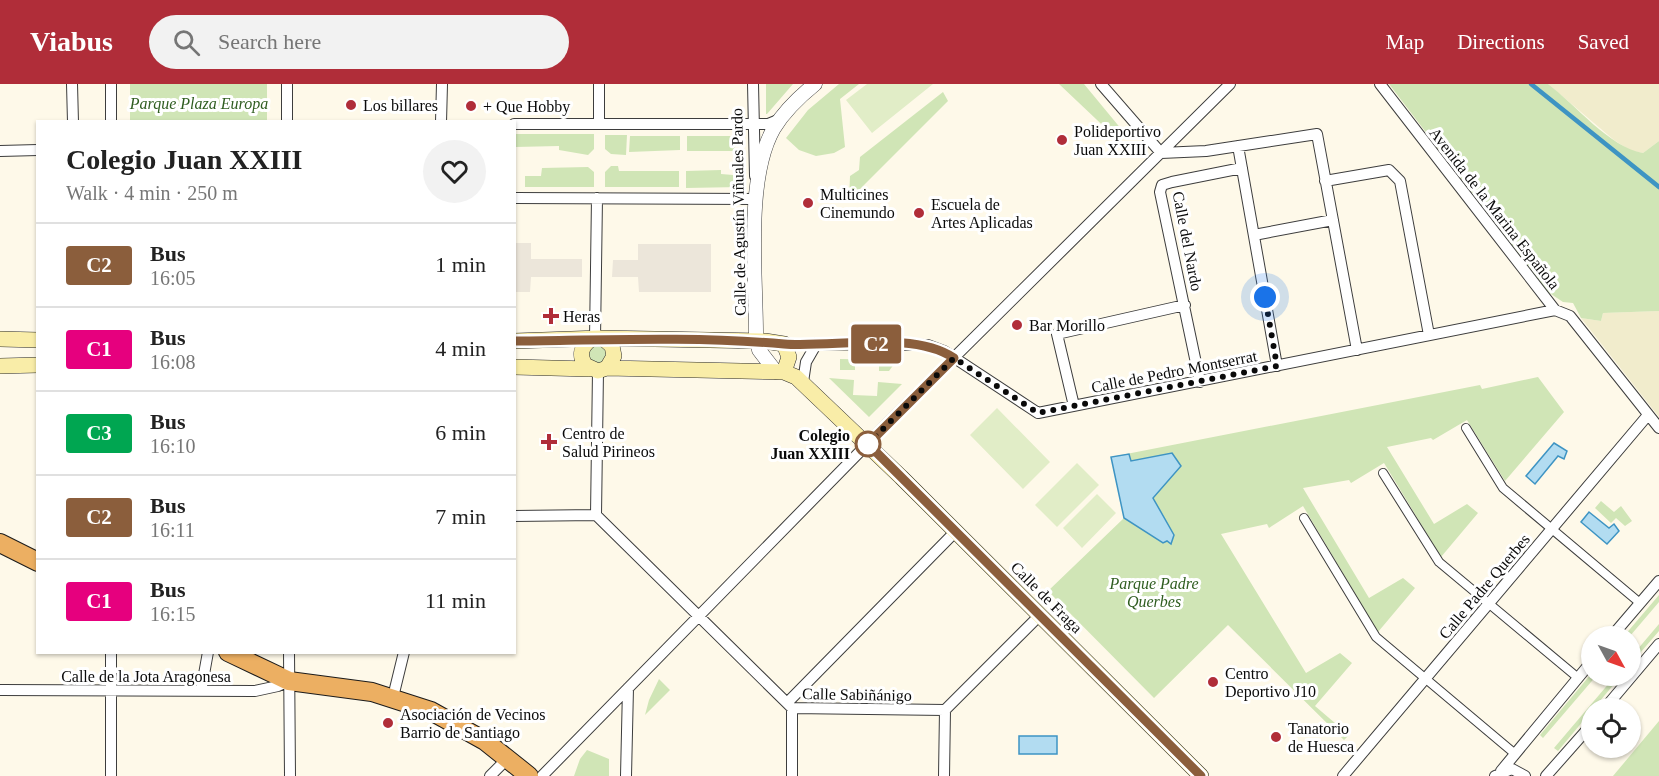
<!DOCTYPE html>
<html lang="en">
<head>
<meta charset="utf-8">
<style>
	:root { --surface:#fff; --page:#f2f2f2; --text:#222; --muted:#767676; --line:#e0e0e0; --accent:#b02d39 }
	body { margin:0; font-family:Georgia,serif; background:var(--page); color:var(--text); height:100vh; display:flex; flex-direction:column; font-size:22px; white-space:nowrap }
	* { box-sizing:border-box; margin:0 }
	p { font-size:20px; color:var(--muted) }
	.icon { flex:none; width:33px; height:33px; fill:none; stroke:currentColor; stroke-width:2; stroke-linecap:round; stroke-linejoin:round }
	.map { position:relative; flex:1; overflow:hidden }
	.sheet { position:absolute; left:36px; top:36px; width:480px; height:534px; display:flex; flex-direction:column; background:var(--surface); border-radius:0px; box-shadow:0 2px 4px #0004 }
	.sheet>* { flex:none }
	.badge { padding:0 12px; border-radius:4px; font-size:21px; line-height:39px }
	.needle { width:39px; rotate:130deg }
	.tools { position:absolute; left:1581px; top:542px; display:grid; gap:12px }
	.tools a { display:grid; place-items:center; width:60px; height:60px; border-radius:50%; background:var(--surface); box-shadow:0 2px 4px #0004; font-size:30px }
	.you { position:absolute; width:30px; height:30px; margin:-15px; border:4px solid #fff; border-radius:50%; background:#1a73e8; box-shadow:0 0 0 9px #1a73e833 }
	.map>.badge { position:absolute; translate:-50% -50%; box-shadow:0 0 0 3px #fff }
	.round { display:grid; place-items:center; flex:none; width:63px; height:63px; border-radius:32px; background:var(--page) }
	.overview { display:flex; align-items:center; justify-content:space-between; height:102px; padding:0 30px }
	h1 { font-size:28px; font-weight:700; line-height:45px }
	ul { padding:0; list-style:none }
	li { display:flex; align-items:center; gap:18px; height:84px; padding:0 30px; border-top:2px solid var(--line) }
	li div { flex:1 }
	li b { display:block; font-size:22px }
	li em { font-style:normal }
	li .badge { min-width:66px; font-weight:700; text-align:center }
	header { display:flex; align-items:center; gap:36px; box-sizing:border-box; height:84px; padding:0 30px; background:var(--accent); color:#fff }
	header strong { font-size:28px }
	nav { display:flex; gap:33px; margin-inline-start:auto; font-size:21px }
	.search { width:420px; height:54px; background:var(--page); display:flex; align-items:center; gap:15px; box-sizing:border-box; padding:0 21px; border-radius:33px; color:var(--muted); font-size:22px }
	.map>svg:first-child { display:block }
	.farmland { fill:#f1eccc }
	.green { fill:#d0e5b6 }
	.pitch { fill:#e1edc7 }
	.plaza { fill:#ece6da }
	.water { fill:#b2dcf1; stroke:#3e94c3; stroke-width:1.5 }
	.lines { fill:none; stroke-linecap:round; stroke-linejoin:round }
	.stream { stroke:#3e94c3; stroke-width:4.5 }
	.pedestrian-casing { stroke:#3d3d3d; stroke-width:10 }
	.minor-casing { stroke:#3d3d3d; stroke-width:12 }
	.tertiary-casing { stroke:#3d3d3d; stroke-width:15 }
	.secondary-casing { stroke:#2c2c2c; stroke-width:16 }
	.trunk-casing { stroke:#1b1b1b; stroke-width:20 }
	.pedestrian { stroke:#fff; stroke-width:8 }
	.minor { stroke:#fff; stroke-width:10 }
	.tertiary { stroke:#fff; stroke-width:14 }
	.secondary { stroke:#f9eda8; stroke-width:15 }
	.trunk { stroke:#ecaf62; stroke-width:18 }
	.line-casing { stroke:#fff; stroke-width:14 }
	.line { stroke:#8b5e3c; stroke-width:9 }
	.walk { stroke:#0a0a0a; stroke-width:6; stroke-dasharray:0 10.8 }
	.poi-dot { fill:#b02d39; stroke:#fff; stroke-width:2 }
	.stop-dot { fill:#fff; stroke:#8b5e3c; stroke-width:3 }
	.labels { text-anchor:middle; stroke-width:6; stroke-linejoin:round; paint-order:stroke }
	.park-label { font-size:16px; font-style:italic; fill:#2f5d20; stroke:#fff }
	.poi-label { font-size:16px; fill:#0a0a0a; stroke:#fff; text-anchor:start }
	.street-label { font-size:16px; fill:#0a0a0a; stroke:#fff }
	.stop-label { font-size:16px; font-weight:bold; fill:#0a0a0a; stroke:#fff; text-anchor:end }
</style>
</head>
<body>
<header>
<strong>Viabus</strong>
<div class="search"><svg class="icon" aria-label="search" viewBox="0 0 24 24"><circle cx="10" cy="10" r="6"/><path d="M15 15l6 6"/></svg>Search here</div>
<nav><a>Map</a><a>Directions</a><a>Saved</a></nav>
</header>
<div class="map">
<svg width="1659" height="692" viewBox="0 0 1659 692">
	<rect width="100%" height="100%" fill="#fef9e9"/>
	<!-- farmland -->
	<path class="farmland" d="M1548,0H1659V57L1643,69L1631,67L1614,56Z
		M1659,227V333L1581,234L1601,237L1603,229Z"/>
	<!-- green -->
	<path class="green" d="M130,0H267V37H130Z
		M766,0H793L767,30H766Z
		M839,0H859L840,15L845,63L834,69L816,72L799,66L786,54L808,26Z
		M1059,0H1084L1122,46L1115,53Z
		M1389,0H1548C1576,21 1609,63 1643,69L1659,57V227L1603,229L1601,237L1581,234L1573,219L1563,218L1548,208Z
		M943,8L948,17L849,116L850,92L859,86L860,73Z
		M515,50H594V65L588,71L559,66V62L515,63Z
		M605,51H627L626,71L611,70L605,65Z
		M630,52H680V66L629,68Z
		M687,52H738L740,54L733,67H687Z
		M611,82H618L619,87H679V103H605V88Z
		M588,83L594,88V103H525V92H541L542,84Z
		M721,86V90L733,91L740,103L686,104V87Z
		M593,261H599L608,268L601,280L588,275L589,266Z
		M840,275L897,276L889,287H879V281H855V286H840Z
		M1538,293L1564,328L1505,397L1467,336L1433,356L1431,354L1387,363L1434,440L1467,420L1478,429L1441,473L1384,379L1351,399L1349,396L1303,404L1369,514L1403,494L1415,504L1378,548L1303,422L1269,444L1267,440L1221,450L1306,589L1340,569L1352,579L1315,622L1349,651L1344,656L1228,541L1154,614L1048,507L1124,434L1111,373L1480,301L1482,305Z
		M829,294L854,296L853,311L877,312L878,298L902,300L869,333Z
		M1601,417L1614,428L1621,422L1632,437L1625,442L1616,434L1611,439L1595,424Z
		M1659,511V518L1630,552H1624Z
		M1659,540V547L1634,576L1631,573Z
		M1591,590L1597,591L1543,654L1540,651Z
		M1616,591L1620,593L1558,667L1554,664Z
		M659,595L670,606L645,631L649,616Z
		M1659,637V692H1613Z
		M587,666L609,675V692H574L580,675Z"/>
	<!-- pitch -->
	<path class="pitch" d="M867,0H933L872,49L846,16Z
		M997,324L1050,378L1023,405L970,351Z
		M1077,379L1099,401L1057,443L1035,421Z
		M1097,410L1116,429L1082,464L1063,444Z"/>
	<!-- plaza -->
	<path class="plaza" d="M515,159H531V175H582V193H531L530,208H515Z
		M638,160H711V208H639L638,193H612L613,176H638Z"/>
	<!-- water -->
	<path class="water" d="M1554,359L1567,367L1564,375L1558,372L1535,400L1526,392Z
		M1172,369L1181,382L1153,414L1174,451L1171,460L1167,457L1163,459L1124,434L1111,373L1129,370L1131,377Z
		M1589,428L1609,444L1614,440L1619,447L1607,460L1581,438Z
		M1019,652H1057V670H1019Z"/>
	<g class="lines">
		<!-- stream -->
		<path class="stream" d="M1531,0L1659,103"/>
		<!-- pedestrian casing -->
		<g class="pedestrian-casing">
			<path id="pedestrian" d="M1466,344L1503,404L1640,519
				M1383,389L1439,478L1577,593
				M1304,434L1376,553L1514,669"/>
		</g>
		<!-- minor casing -->
		<g class="minor-casing">
			<path id="minor" d="M72,0L73,38
				M287,0V38
				M753,0L755,92
				M1101,0L1161,69L1206,67L1317,50L1357,266
				M1380,0L1555,226L1570,232L1659,344
				M111,38V0
				M441,38L442,0
				M514,40H768L780,35
				M599,40V0
				M1238,62L1277,282
				M0,67L38,66
				M1325,97L1389,86L1400,97L1429,251
				M514,114L756,115V108
				M1254,151L1333,136
				M595,254L597,114
				M784,260L928,261L944,267L1038,329L1555,226
				M803,298L806,278L817,259
				M1200,298L1160,108L1162,101L1172,98L1242,84
				M1074,322L1057,250L1185,221
				M596,431L598,287
				M514,432L596,431L792,624L945,626
				M1612,552L1659,497
				M289,568L290,692
				M0,606L255,607L278,602L289,597
				M201,607L208,568
				M393,613L404,568
				M787,619L956,447
				M1605,624L1659,560
				M945,626L1040,531
				M1501,687L1592,577
				M111,692V568
				M490,692L508,674
				M542,692L886,341L1230,0
				M626,692L628,604
				M792,692V624
				M944,692L945,626
				M1343,692L1648,331
				M1495,692L1512,685L1525,692
				M1546,692L1592,640"/>
		</g>
		<!-- tertiary casing -->
		<g class="tertiary-casing">
			<path id="tertiary" d="M776,288L759,266L756,249C756,191 745,94 774,44C785,26 799,13 815,0"/>
		</g>
		<!-- secondary casing -->
		<g class="secondary-casing">
			<path id="secondary" d="M0,255L38,256
				M590,256C581,263 579,271 585,281L598,287L607,284L614,272L612,262L605,256
				M514,257L600,254L765,257L784,260L789,273L784,288
				M0,282L38,281
				M514,283L589,285
				M607,284L784,288L796,293L901,393L1201,692"/>
		</g>
		<!-- trunk casing -->
		<g class="trunk-casing">
			<path id="trunk" d="M0,459L38,478
				M228,568L289,597L372,608L431,627L485,657L529,692"/>
		</g>
		<!-- pedestrian -->
		<use href="#pedestrian" class="pedestrian"/>
		<!-- minor -->
		<use href="#minor" class="minor"/>
		<!-- tertiary -->
		<use href="#tertiary" class="tertiary"/>
		<!-- secondary -->
		<use href="#secondary" class="secondary"/>
		<!-- trunk -->
		<use href="#trunk" class="trunk"/>
	</g>
	<g class="lines">
		<!-- line casing -->
		<g class="line-casing">
			<path id="line" d="M514,257C604,256 694,252 784,260C833,264 913,246 954,274L868,360L1201,692"/>
		</g>
		<!-- line -->
		<use href="#line" class="line"/>
		<!-- walk -->
		<path class="walk" d="M868,360L954,274L1038,329L1277,282L1265,213"/>
	</g>
	<!-- markers -->
	<g class="poi-dot">
		<circle cx="351" cy="21" r="6"/>
		<circle cx="471" cy="22" r="6"/>
		<circle cx="1062" cy="56" r="6"/>
		<circle cx="808" cy="119" r="6"/>
		<circle cx="919" cy="129" r="6"/>
		<path d="M548 223h6v6h6v6h-6v6h-6v-6h-6v-6h6z"/>
		<circle cx="1017" cy="241" r="6"/>
		<path d="M546 349h6v6h6v6h-6v6h-6v-6h-6v-6h6z"/>
		<circle cx="1213" cy="598" r="6"/>
		<circle cx="388" cy="639" r="6"/>
		<circle cx="1276" cy="653" r="6"/>
	</g>
	<circle class="stop-dot" cx="868" cy="360" r="12"/>
	<g class="labels">
		<!-- park labels -->
		<g class="park-label">
			<text x="199" y="25">Parque Plaza Europa</text>
			<text x="1154" y="505">Parque Padre<tspan x="1154" dy="18">Querbes</tspan></text>
		</g>
		<!-- poi labels -->
		<g class="poi-label">
			<text x="363" y="27">Los billares</text>
			<text x="483" y="28">+ Que Hobby</text>
			<text x="1074" y="53">Polideportivo<tspan x="1074" dy="18">Juan XXIII</tspan></text>
			<text x="820" y="116">Multicines<tspan x="820" dy="18">Cinemundo</tspan></text>
			<text x="931" y="126">Escuela de<tspan x="931" dy="18">Artes Aplicadas</tspan></text>
			<text x="563" y="238">Heras</text>
			<text x="1029" y="247">Bar Morillo</text>
			<text x="562" y="355">Centro de<tspan x="562" dy="18">Salud Pirineos</tspan></text>
			<text x="1225" y="595">Centro<tspan x="1225" dy="18">Deportivo J10</tspan></text>
			<text x="400" y="636">Asociación de Vecinos<tspan x="400" dy="18">Barrio de Santiago</tspan></text>
			<text x="1288" y="650">Tanatorio<tspan x="1288" dy="18">de Huesca</tspan></text>
		</g>
		<!-- street labels -->
		<g class="street-label">
			<text transform="translate(1495 124) rotate(52)" y="6">Avenida de la Marina Española</text>
			<text transform="translate(738 128) rotate(-91)" y="6">Calle de Agustín Viñuales Pardo</text>
			<text transform="translate(1188 157) rotate(79)" y="6">Calle del Nardo</text>
			<text transform="translate(1174 287) rotate(-11)" y="6">Calle de Pedro Montserrat</text>
			<text transform="translate(1484 502) rotate(-50)" y="6">Calle Padre Querbes</text>
			<text transform="translate(1047 513) rotate(45)" y="6">Calle de Fraga</text>
			<text x="146" y="598">Calle de la Jota Aragonesa</text>
			<text transform="translate(857 610) rotate(1)" y="6">Calle Sabiñánigo</text>
		</g>
		<!-- stop labels -->
		<g class="stop-label">
			<text x="850" y="357">Colegio<tspan x="850" dy="18">Juan XXIII</tspan></text>
		</g>
	</g>
</svg>
<div class="tools">
<a><svg class="needle" viewBox="-14 -14 28 28"><path d="M0-13l5 13h-10z" fill="#e53935"/><path d="M0 13l5-13h-10z" fill="#767676"/></svg></a>
<a><svg class="icon" aria-label="locate" viewBox="0 0 24 24"><circle cx="12" cy="12" r="6"/><path d="M12 2v4M12 18v4M2 12h4M18 12h4"/></svg></a>
</div>
<div class="you" style="left:1265px;top:213px"></div>
<b class="badge" style="left:876px;top:260px;background:#8b5e3c;color:#fff">C2</b>
<section class="sheet">
<div class="overview"><div><h1>Colegio Juan XXIII</h1><p>Walk · 4 min · 250 m</p></div><a class="round"><svg class="icon" aria-label="heart" viewBox="0 0 24 24"><path d="M12 20l-8-8c-3-5 5-10 8-4 3-6 11-1 8 4z"/></svg></a></div>
<ul>
<li><span class="badge" style="background:#8b5e3c;color:#fff">C2</span><div><b>Bus</b><p>16:05</p></div><em>1 min</em></li>
<li><span class="badge" style="background:#e6007e;color:#fff">C1</span><div><b>Bus</b><p>16:08</p></div><em>4 min</em></li>
<li><span class="badge" style="background:#00a651;color:#fff">C3</span><div><b>Bus</b><p>16:10</p></div><em>6 min</em></li>
<li><span class="badge" style="background:#8b5e3c;color:#fff">C2</span><div><b>Bus</b><p>16:11</p></div><em>7 min</em></li>
<li><span class="badge" style="background:#e6007e;color:#fff">C1</span><div><b>Bus</b><p>16:15</p></div><em>11 min</em></li>
</ul>
</section>
</div>
</body>
</html>
